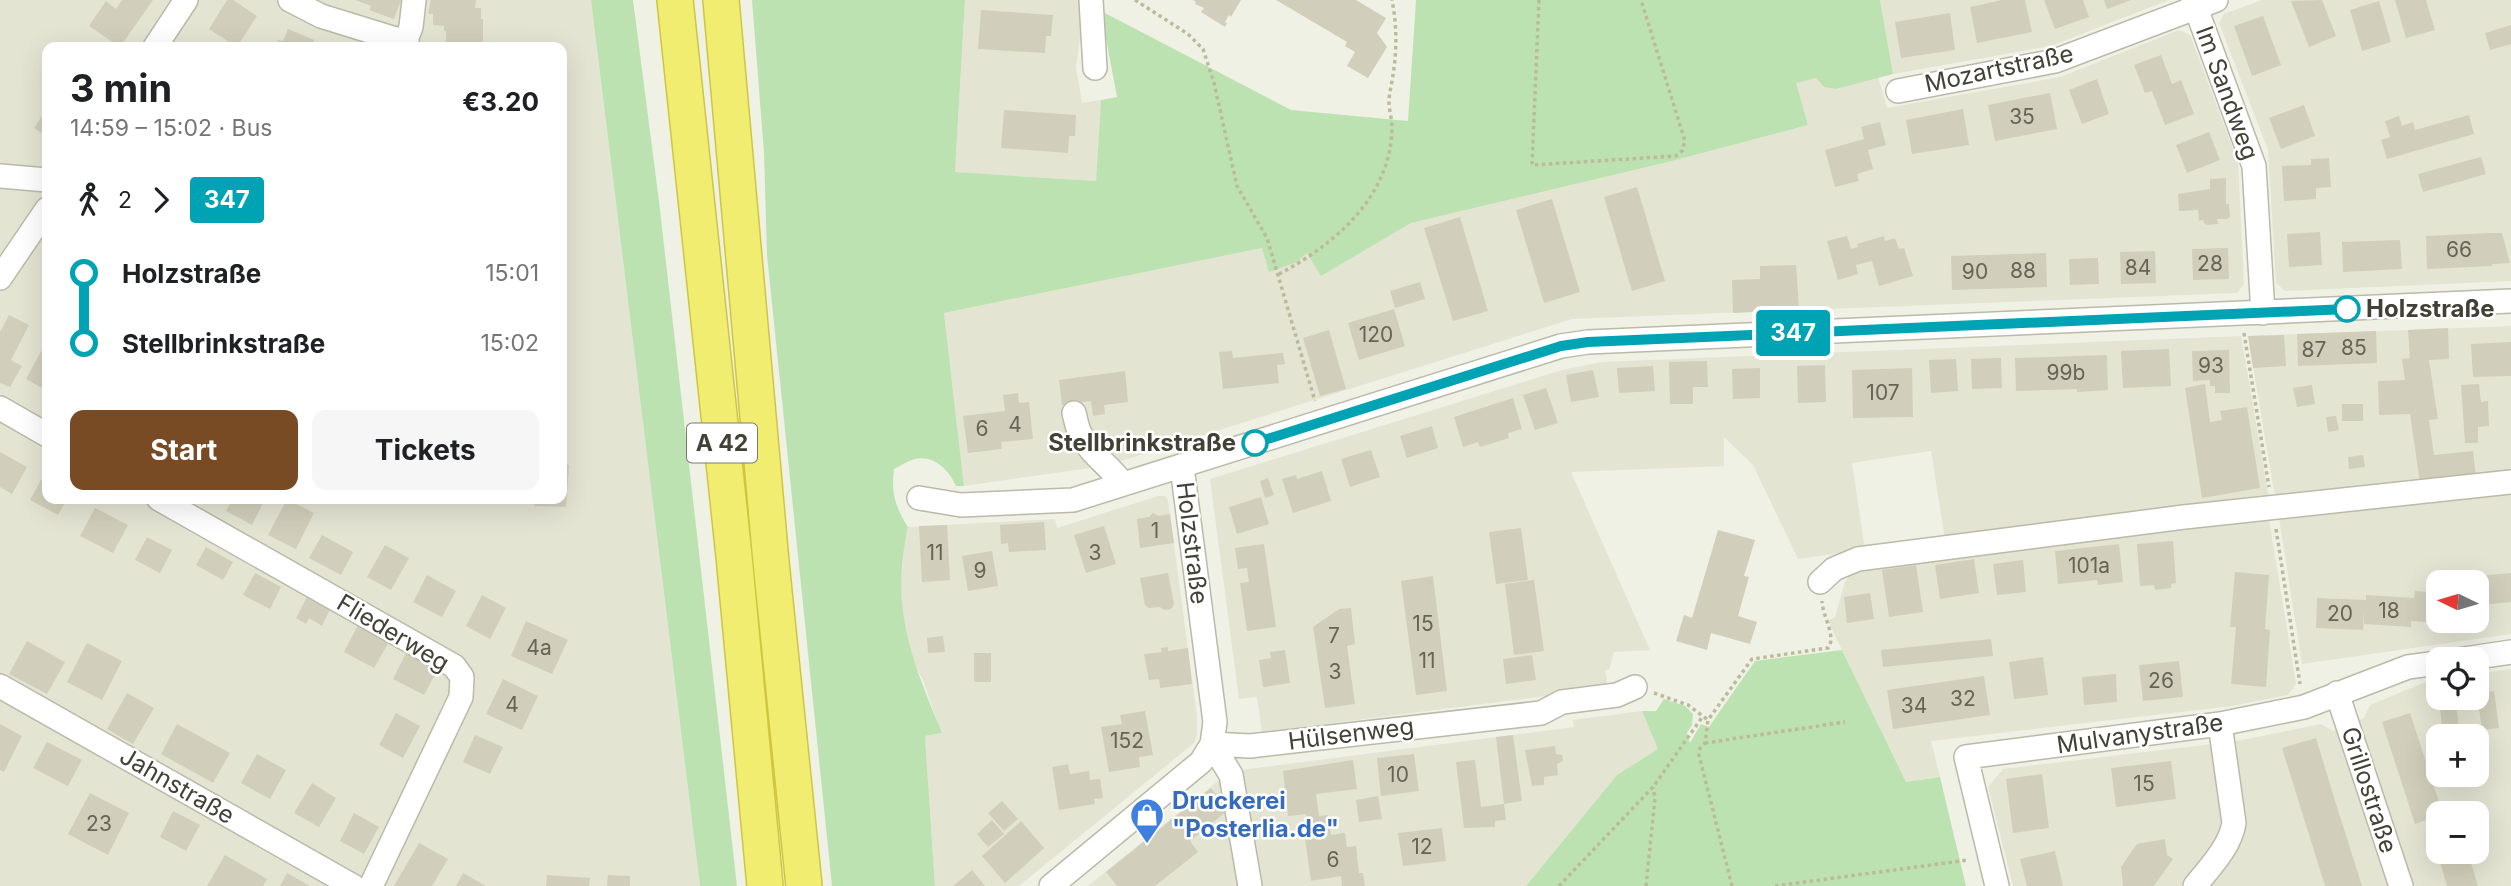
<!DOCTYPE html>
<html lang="en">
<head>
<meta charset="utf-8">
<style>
	:root { --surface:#fff; --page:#f6f6f6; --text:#202124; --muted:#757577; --accent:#794b25 }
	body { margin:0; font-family:Inter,sans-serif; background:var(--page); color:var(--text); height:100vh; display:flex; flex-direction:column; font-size:26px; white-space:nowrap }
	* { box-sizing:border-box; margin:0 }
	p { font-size:23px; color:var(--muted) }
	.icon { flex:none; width:38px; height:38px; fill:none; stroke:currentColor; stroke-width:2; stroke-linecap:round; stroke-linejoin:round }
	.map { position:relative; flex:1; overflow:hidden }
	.side { position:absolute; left:42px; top:42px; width:525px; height:462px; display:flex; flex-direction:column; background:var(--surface); border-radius:14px; box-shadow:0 7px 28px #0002 }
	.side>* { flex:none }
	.badge { padding:0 14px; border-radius:5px; font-size:24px; line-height:46px }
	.needle { width:46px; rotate:275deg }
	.controls { position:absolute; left:2426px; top:570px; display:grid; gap:14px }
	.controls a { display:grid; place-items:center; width:63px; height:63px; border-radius:14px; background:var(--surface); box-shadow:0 7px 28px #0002; font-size:35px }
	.map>.badge { position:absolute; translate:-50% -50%; box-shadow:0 0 0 4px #fff }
	.legs { display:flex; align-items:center; gap:10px; height:77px; padding:0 28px; font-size:23px }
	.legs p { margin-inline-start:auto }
	.headline { display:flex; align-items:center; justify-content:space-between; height:119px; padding:0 28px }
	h1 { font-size:38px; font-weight:700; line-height:52px }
	.primary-button { display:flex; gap:14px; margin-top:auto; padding:14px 28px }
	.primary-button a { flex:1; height:80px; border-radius:14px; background:var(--accent); color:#fff; font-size:28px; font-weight:700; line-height:80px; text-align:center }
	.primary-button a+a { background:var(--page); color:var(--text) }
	ul { padding:0 28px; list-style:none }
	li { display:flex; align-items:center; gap:24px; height:70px; font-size:26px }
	li i { display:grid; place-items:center; width:10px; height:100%; margin:0 9px; background:currentColor }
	li i::after { content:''; width:18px; height:18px; margin:-9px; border:5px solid; border-radius:50%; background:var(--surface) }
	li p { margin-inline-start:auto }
	li:first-child i { background:linear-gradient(#0000 50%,currentColor 0) }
	li:last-child i { background:linear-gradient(currentColor 50%,#0000 0) }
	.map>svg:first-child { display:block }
	.residential { fill:#e4e4d3; fill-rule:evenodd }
	.green { fill:#bde2b1 }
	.building { fill:#d1cfbb }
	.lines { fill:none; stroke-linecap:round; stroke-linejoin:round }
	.minor-casing { stroke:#bbbaa8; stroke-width:26 }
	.highway-casing { stroke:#cec641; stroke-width:38 }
	.path { stroke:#bbba9b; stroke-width:3.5; stroke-dasharray:3.5 3.5; stroke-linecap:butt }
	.minor { stroke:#fff; stroke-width:23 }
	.highway { stroke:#f0ed70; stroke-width:35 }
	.line-1-casing { stroke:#fff; stroke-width:16 }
	.line-1 { stroke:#00a3b4; stroke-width:10 }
	.stop-1-dot { fill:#fff; stroke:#00a3b4; stroke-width:3.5 }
	.labels { text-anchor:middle; stroke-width:5; stroke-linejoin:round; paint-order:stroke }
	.number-label { font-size:21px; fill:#666456 }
	.shield { fill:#fff; stroke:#7b7a72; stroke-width:2 }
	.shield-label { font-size:23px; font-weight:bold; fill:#424135 }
	.street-label { font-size:24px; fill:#424135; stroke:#fff }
	.stop-label { font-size:24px; font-weight:bold; fill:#424135; stroke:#fff; text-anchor:start }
	.shop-label { font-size:24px; font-weight:bold; fill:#366cbe; stroke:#fff; text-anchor:start }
</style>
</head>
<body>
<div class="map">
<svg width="2511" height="886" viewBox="0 0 2511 886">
	<rect width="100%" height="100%" fill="#f0f1e5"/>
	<!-- residential -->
	<path class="residential" d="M0,0H591L700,886H0ZM47,47H562V499H47Z
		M965,0H1085L1076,67L1082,103L1101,100L1096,181L955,172Z
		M1880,0H2169L2051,46L1893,74Z
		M2262,0H2511V281L2285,291L2276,283L2268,150L2219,23L2224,14Z
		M2179,30L2190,35L2238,162L2244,284L2237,293L1572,319L1105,466L964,486L944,313L1262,248L1307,253L1321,275L1411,223L1668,162L1808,125L1795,83L1816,77L1836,89L1878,77L1887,108L2060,77Z
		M2511,326V473L2275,497L2248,336Z
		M2241,336L2269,498L1945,540L1931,451L1852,463L1865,550L1798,559L1753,465L1724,437V466L1571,472L1650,650L1614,652L1609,670H1605L1608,688L1262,732L1257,697L1239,699L1210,479L1562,370L1602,362Z
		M2511,494V634L2302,664L2279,518ZM2438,583H2476V621H2438Z
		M1158,496H1165L1168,500L1197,716V734L1194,743L1019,886H935L925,736L941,733L923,680L913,661L904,625L901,593L903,552L908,527L1055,519L1057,528Z
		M2269,519L2296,684L2288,695L2232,706L1931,741L1940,777L1906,782L1828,621L1835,617L1845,582L1853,569L2119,530Z
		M2511,669V886H2013L1988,787L2003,769L2237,741L2321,724L2333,731L2364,718L2370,705L2428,681L2438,679V698H2476V674ZM2438,737H2476V775H2438ZM2438,814H2476V852H2438Z
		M1642,711L1659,749L1617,775L1526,886H1262L1241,770L1574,727L1573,720Z
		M1223,777L1243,886H1088L1137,846Z"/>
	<!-- green -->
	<path class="green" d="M591,0H633L659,201L737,886H700Z
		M752,0H965L955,172L1096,181L1101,100L1117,97L1101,11L1291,110L1408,121L1416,0H1880L1893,74L1836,89L1824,87L1816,78L1796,83L1808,125L1668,162L1411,223L1321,276L1307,253L1297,262L1269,272L1262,248L944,313L964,486H956C949,470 934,455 915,459C907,461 901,466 894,469C891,492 895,507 908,527C890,610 911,657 942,733L925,736L935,886H832L767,255L764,153Z
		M1842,650L1906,782L1940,777L1966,886H1526L1617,775L1658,749L1642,711H1656L1664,699L1685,706L1693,714L1692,725L1687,733L1690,743L1701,724L1709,727L1755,661Z"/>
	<!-- building -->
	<path class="building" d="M122,0H153L120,47L89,26L106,1L116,9Z
		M227,0H233L257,16L237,47L209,29Z
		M355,0H401L394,19L369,10L371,6Z
		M431,0H476L475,8H481V19H483V47H446V31H444V26L433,25V14H428Z
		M1193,0H1241L1231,17L1229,15L1225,22L1227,23L1225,27L1201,12L1204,8L1195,4L1196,2Z
		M1276,0H1356L1386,18L1377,33L1387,47L1368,78L1347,66L1355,52L1345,46L1347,42Z
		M2025,0L2032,32L1977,43L1970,7L2002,0Z
		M2044,0H2083L2089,17L2055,29Z
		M2104,0H2131L2107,9Z
		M2322,0L2336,36L2309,47L2291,1Z
		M2395,0H2426L2435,30L2406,38Z
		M2379,1L2391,42L2362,51L2350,10Z
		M981,10L1053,15L1051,36H1046L1045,53L978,49Z
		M1950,13L1955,50L1901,58L1895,22Z
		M2263,16L2281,65L2252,76L2234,26Z
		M2511,25V44L2490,50L2485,33Z
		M288,29L314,40L311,47H275L278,40L283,41Z
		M2161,55L2172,84L2181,80L2194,114L2165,125L2152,91L2145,93L2134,65Z
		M2097,79L2109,114L2082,124L2069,90Z
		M2050,93L2057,129L1995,141L1988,105Z
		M2304,105L2315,136L2281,149L2269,118Z
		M47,108V137L34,128Z
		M1963,109L1969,145L1912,154L1906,120Z
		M1004,110L1076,115L1075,136H1069L1068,153L1001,148Z
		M2469,115L2474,134L2387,159L2381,140L2390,137L2385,121L2399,116L2402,126L2413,122L2415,130Z
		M1880,122L1886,145L1868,150L1873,169L1857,174L1859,181L1835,187L1825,150L1864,139L1861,127Z
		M2209,132L2220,160L2187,173L2176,145Z
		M2481,157L2486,174L2423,192L2418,174Z
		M2329,158L2331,187L2316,188V199L2284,201L2282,166L2311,165V159Z
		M2226,178V204H2229L2230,217L2227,219H2217L2218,224L2207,225L2204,223L2203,220L2199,221L2198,210L2179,211L2178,194L2210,189V179Z
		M1637,187L1665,281L1632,291L1604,197Z
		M1552,199L1580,292L1544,303L1516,210Z
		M1460,217L1488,311L1453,321L1424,228Z
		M2320,232L2322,265L2289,267L2287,234Z
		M2491,233H2502L2510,263L2492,264V266L2427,269L2426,236Z
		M1847,236L1851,249L1858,247L1857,244L1884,236L1885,241L1895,238L1899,249L1904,248L1913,276L1879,286L1872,261L1856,265L1858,274L1838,280L1827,241Z
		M2400,240L2402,269L2343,272L2342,242Z
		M2228,248L2229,279L2193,280L2192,249Z
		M2155,251L2156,283L2121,284L2120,252Z
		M2046,253L2047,287L1952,290L1951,256Z
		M2098,258L2099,284L2070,285L2069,259Z
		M1796,265L1799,310L1733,313L1732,280L1760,279V266Z
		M1420,282L1425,299L1395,308L1390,291Z
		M1394,309L1405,346L1359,360L1348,323Z
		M9,315L29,325L11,360L22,366L10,387L0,383V332Z
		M2448,328L2449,359L2429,360L2438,419L2429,420L2434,455L2473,451L2476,477L2420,483L2410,414L2379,415L2378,381L2405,380L2402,359L2410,358L2408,330Z
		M1329,330L1346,389L1320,396L1303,338Z
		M2376,331L2377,363L2298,366L2297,334Z
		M2284,335L2286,366L2253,368L2248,336Z
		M2511,342V376L2473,377L2471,344Z
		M45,344L47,346V391L26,379Z
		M2169,349L2171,386L2123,388L2121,351Z
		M2229,350L2230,393H2215V386H2210V380L2193,381L2192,351Z
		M1232,351L1233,358L1283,353L1285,364L1277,365L1279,383L1223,389L1219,352Z
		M2107,355L2108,390L2077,392V389L2016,391L2015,358Z
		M2001,358L2002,388L1972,389L1971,359Z
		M1956,359L1958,391L1931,393L1929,360Z
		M1707,361L1708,387H1693V404H1670L1669,362Z
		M1825,365L1826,402L1798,403L1797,366Z
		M1653,366L1655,391L1619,393L1617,368Z
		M1760,368V398L1733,399L1732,369Z
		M1912,368L1913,417L1853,418L1852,370Z
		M1593,370L1599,397L1571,402L1566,375Z
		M1125,371L1128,402L1104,405L1105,414L1093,416L1091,401L1062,405L1059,380Z
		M2205,384L2210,422L2222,420L2220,411L2247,407L2260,488L2202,498L2185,388Z
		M2479,384L2481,402L2488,401L2489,426L2478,427V443H2465L2461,385Z
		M2312,385L2315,404L2297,407L2293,388Z
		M1546,388L1558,423L1535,430L1523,395Z
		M1018,393L1019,403L1029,402L1033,439L1001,442L1002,449L968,453L963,416L1005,411L1003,395Z
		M1513,398L1522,429L1508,433L1509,438L1480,447L1478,442L1463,447L1454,417Z
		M2342,404H2363V421H2342Z
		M2336,416L2339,430L2328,432L2326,417Z
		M1432,426L1438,448L1407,458L1400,436Z
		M1371,450L1380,477L1350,487L1341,459Z
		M0,452L27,467L12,494L0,487Z
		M2363,455L2365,467L2349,469L2348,457Z
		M562,465H569L566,507L534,506V499H562Z
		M47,469V499H67L58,515L30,500Z
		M1322,471L1331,501L1293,513L1282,479L1296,475L1297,479Z
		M1268,478L1274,495L1265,498L1260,481Z
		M1261,497L1269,524L1237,534L1229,507Z
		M233,499H265L252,525L226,511Z
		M287,499L314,513L296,549L268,535Z
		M95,508L128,525L113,553L80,536Z
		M1153,513L1158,516L1170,514L1174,543L1140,548L1137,519L1149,517Z
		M1044,522L1046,550L1009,552L1008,543L1001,544L1000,525Z
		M947,525L950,580L922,582L919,526Z
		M1104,526L1116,564L1086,573L1074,535Z
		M1521,528L1528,580L1496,584L1489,532Z
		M1718,530L1755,540L1744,576L1749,577L1738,616L1757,622L1750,644L1711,633L1707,650L1676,641L1684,615L1692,618Z
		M322,535L353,552L341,575L309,558Z
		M147,537L172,550L160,573L135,560Z
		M2173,541L2176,583L2171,584V588L2155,590L2154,585L2140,586L2137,544Z
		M1264,544L1276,627L1247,631L1240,583L1249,582L1247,568L1238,569L1235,548Z
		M2119,544L2123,582L2098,585L2097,580L2058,584L2055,551Z
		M385,545L409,558L391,590L367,577Z
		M206,547L233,562L223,580L196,565Z
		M992,551L998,586L968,591L962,556Z
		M1974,559L1979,593L1940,599L1935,565Z
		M2023,560L2026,592L1997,595L1993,564Z
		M1916,565L1923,612L1889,617L1882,570Z
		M2235,572L2269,575L2265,629L2270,630L2266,687L2231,684L2236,627H2230Z
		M255,573L281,587L270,609L243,595Z
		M1168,573L1174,604L1171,609L1164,610L1160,607L1149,608L1145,605L1140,578Z
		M2511,573V602L2481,605L2479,576Z
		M427,575L456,591L442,617L413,602Z
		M1433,576L1447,691L1416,695L1401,581Z
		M1534,580L1544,651L1514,655L1505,584Z
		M2415,591L2438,593V623L2411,621V627L2364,624V609L2363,630L2316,628L2317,598L2366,600V595L2414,598Z
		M1870,593L1874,619L1847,623L1844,597Z
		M482,595L506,608L490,639L466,626Z
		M307,597L330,609L322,626L309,618L306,624L296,618Z
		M1351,608L1355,644L1347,646L1355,704L1325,708L1313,627L1339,609Z
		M526,621L568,640L552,674L511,656Z
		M359,623L390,640L374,668L344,652Z
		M943,636L945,652L928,653L927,638Z
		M1991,639L1993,656L1883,667L1881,650Z
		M27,641L65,662L47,694L9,674Z
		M87,643L122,661L102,700L67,682Z
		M1168,647V651L1188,648L1192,684L1160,688L1159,679L1149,680L1144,654L1162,652L1161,648Z
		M1285,650L1290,683L1263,687L1259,660L1271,658L1270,652Z
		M406,653L438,669L424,695L393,679Z
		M974,653H991V682H974Z
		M1532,655L1536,680L1506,684L1503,659Z
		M2043,657L2048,695L2014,699L2009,662Z
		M2179,661L2183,697L2143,701L2139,665Z
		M2116,674L2117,702L2084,705L2082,677Z
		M1984,676L1990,715L1893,729L1887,690Z
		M503,679L538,696L522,730L486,714Z
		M2494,691L2499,728L2482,730L2477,694Z
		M127,693L154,708L133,744L107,729Z
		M2455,698L2460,734L2443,736L2439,700Z
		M1145,711L1153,755L1139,757L1140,767L1109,772L1101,727L1122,724L1120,715Z
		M396,713L420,726L403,758L379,745Z
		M2410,713L2443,814L2415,824L2382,722Z
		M0,724L22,736L4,772L0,770Z
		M177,724L230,753L213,783L161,754Z
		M475,735L503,747L490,774L463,762Z
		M1513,735L1522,801L1504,804L1496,737Z
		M2316,738L2332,791L2362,886H2325L2282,748Z
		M47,742L82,760L68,786L33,768Z
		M1555,746L1556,754L1562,755L1563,761L1557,764L1558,775L1544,777V785L1532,786L1525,750Z
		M257,754L286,770L270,799L241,783Z
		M1414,754L1419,791L1381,796L1377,758Z
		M1353,760L1357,789L1316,794L1319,816L1328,815L1331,835L1345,833L1347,847L1356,846L1359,873H1363L1365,886H1342L1341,876L1311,881L1305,839L1310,838L1306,814L1288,816L1283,771Z
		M1475,760L1481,807L1504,804L1506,820L1495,821V827L1464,828L1456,762Z
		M2171,761L2176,799L2116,807L2111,768Z
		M1068,764L1070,774L1089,771L1090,780L1100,779L1103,798L1094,799L1095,804L1059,810L1052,767Z
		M2042,774L2049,828L2013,833L2006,779Z
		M312,783L336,798L319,827L294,813Z
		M1211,788L1228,810L1190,841L1198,852L1155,886H1117L1106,872Z
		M90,793L129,813L108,855L68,834Z
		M1378,796L1382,819L1359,822L1356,800Z
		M1002,801L1018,819L1004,831L988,813Z
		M173,811L200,825L186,851L160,837Z
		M354,813L379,827L364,854L340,841Z
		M992,820L1004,834L988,847L977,834Z
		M1021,821L1044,848L1005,883L982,856Z
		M1442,828L1446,861L1403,866L1398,833Z
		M2165,839L2167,855L2173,859L2154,886H2123L2121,867L2137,844Z
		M419,843L448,859L432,886H394Z
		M2055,851L2063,886H2027L2020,859Z
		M2468,853L2478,886H2447L2440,862Z
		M225,855L267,879L263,886H207Z
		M972,870L985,886H953Z
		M287,873L310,886H280Z
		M463,873L486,886H456Z
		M547,875L590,878L589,886H546Z
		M608,875L630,876V886H607Z"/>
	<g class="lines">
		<!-- minor casing -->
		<g class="minor-casing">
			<path id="minor" d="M290,0L321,16L405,42L409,47
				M1091,0L1095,68
				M2193,0L2254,166L2263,313
				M405,42L411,27L414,0
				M155,47L186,0
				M1898,91L2055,61L2216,0
				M0,176L47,180
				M0,278L47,209
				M0,408L47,435
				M1074,413C1076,420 1077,429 1081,435C1090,454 1110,466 1122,483
				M919,498L961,505L1073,500L1561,346L1588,342L2511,301
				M159,499L454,666L462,677L461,697L371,886
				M1820,582L1834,569L1858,559L2184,517L2511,482
				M2457,660L2511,652
				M0,686L353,886
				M2337,693L2401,886
				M1212,744L1250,746L1541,713L1562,702L1617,695L1635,687
				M1212,744L1231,775L1250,886
				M1051,886L1201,762L1212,744L1215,722L1182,467
				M1997,886L1966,757L2220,724L2304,707L2408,667L2438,663
				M2195,886C2210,867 2230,847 2234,823L2220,724"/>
		</g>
		<!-- highway casing -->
		<g class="highway-casing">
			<path id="highway" d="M675,0L734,556L765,886
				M721,0L771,562L804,886"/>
		</g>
		<!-- path -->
		<path class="path" d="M1135,0L1188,34L1203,49L1214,83L1237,186L1267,238L1315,401
			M1539,0L1532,165L1676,156L1682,151L1685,141L1641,0
			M1279,274C1334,245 1391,197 1392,128C1392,119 1389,110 1389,102C1389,93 1392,84 1393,75C1397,50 1397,25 1392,0
			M2244,333L2269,487
			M2276,529L2300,684
			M1654,693L1688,705L1708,720
			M1705,743L1845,722
			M1559,886L1653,787L1703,716
			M1646,886L1655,798L1653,787
			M1732,886L1699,755L1700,748L1705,743L1708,720L1752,659L1828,648C1837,637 1822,615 1822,601
			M1775,886L1968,860"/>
		<!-- minor -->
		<use href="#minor" class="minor"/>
		<!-- highway -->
		<use href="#highway" class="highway"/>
	</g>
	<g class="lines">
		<!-- line-1 casing -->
		<g class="line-1-casing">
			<path id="line-1" d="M1255,443L1561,346L1588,342L2347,309"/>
		</g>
		<!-- line-1 -->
		<use href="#line-1" class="line-1"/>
	</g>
	<!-- icons -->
	<defs>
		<g id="shop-pin" transform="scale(1.75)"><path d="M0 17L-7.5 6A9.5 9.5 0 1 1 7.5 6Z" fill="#3f7fe0" stroke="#fff"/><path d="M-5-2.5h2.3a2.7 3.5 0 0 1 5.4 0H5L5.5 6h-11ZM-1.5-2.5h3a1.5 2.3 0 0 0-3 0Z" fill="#fff"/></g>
	</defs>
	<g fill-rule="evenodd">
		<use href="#shop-pin" x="1147" y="815"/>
	</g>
	<!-- markers -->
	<g class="stop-1-dot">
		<circle cx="2347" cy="309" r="12"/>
		<circle cx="1255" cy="443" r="12"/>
	</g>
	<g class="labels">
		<!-- number labels -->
		<g class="number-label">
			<text x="2022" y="124">35</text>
			<text x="2459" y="257">66</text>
			<text x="2210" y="271">28</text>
			<text x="2138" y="275">84</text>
			<text x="2023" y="278">88</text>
			<text x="1975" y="279">90</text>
			<text x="1376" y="342">120</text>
			<text x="2354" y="355">85</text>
			<text x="2314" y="357">87</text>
			<text x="2211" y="373">93</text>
			<text x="2066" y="380">99b</text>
			<text x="1883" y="400">107</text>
			<text x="1015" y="432">4</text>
			<text x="982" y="436">6</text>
			<text x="1155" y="538">1</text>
			<text x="935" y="560">11</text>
			<text x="1095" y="560">3</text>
			<text x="2089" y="573">101a</text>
			<text x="980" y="578">9</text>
			<text x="2389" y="618">18</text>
			<text x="2340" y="621">20</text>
			<text x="1423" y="631">15</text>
			<text x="1334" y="643">7</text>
			<text x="539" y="655">4a</text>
			<text x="1427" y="668">11</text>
			<text x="1335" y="679">3</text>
			<text x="2161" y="688">26</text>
			<text x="1963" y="706">32</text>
			<text x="512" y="712">4</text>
			<text x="1914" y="713">34</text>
			<text x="1127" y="748">152</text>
			<text x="1398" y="782">10</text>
			<text x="2144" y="791">15</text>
			<text x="99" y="831">23</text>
			<text x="1422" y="854">12</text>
			<text x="1333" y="867">6</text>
		</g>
		<!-- shield labels -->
		<rect class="shield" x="687" y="423.5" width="70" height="39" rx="5"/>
		<g class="shield-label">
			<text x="722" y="451">A 42</text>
		</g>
		<!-- street labels -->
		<g class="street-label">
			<text transform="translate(1999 69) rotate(-12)" y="8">Mozartstraße</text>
			<text transform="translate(2227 93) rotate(70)" y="8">Im Sandweg</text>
			<text transform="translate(1192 543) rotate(83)" y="8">Holzstraße</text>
			<text transform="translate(393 633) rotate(31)" y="8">Fliederweg</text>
			<text transform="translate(1351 734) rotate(-7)" y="8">Hülsenweg</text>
			<text transform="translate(2140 734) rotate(-8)" y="8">Mulvanystraße</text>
			<text transform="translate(177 786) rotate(30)" y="8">Jahnstraße</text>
			<text transform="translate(2369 790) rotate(72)" y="8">Grillostraße</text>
		</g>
		<!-- stop labels -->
		<g class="stop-label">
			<text x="2366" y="317">Holzstraße</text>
			<text x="1236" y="451" text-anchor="end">Stellbrinkstraße</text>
		</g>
		<!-- shop labels -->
		<g class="shop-label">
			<text x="1172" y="809">Druckerei<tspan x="1172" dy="28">"Posterlia.de"</tspan></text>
		</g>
	</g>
</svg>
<div class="controls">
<a><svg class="needle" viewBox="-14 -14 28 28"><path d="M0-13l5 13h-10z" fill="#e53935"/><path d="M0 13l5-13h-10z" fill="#757577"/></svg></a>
<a><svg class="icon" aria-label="locate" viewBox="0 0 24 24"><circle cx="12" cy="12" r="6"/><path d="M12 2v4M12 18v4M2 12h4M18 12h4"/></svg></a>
<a>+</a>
<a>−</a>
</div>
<b class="badge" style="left:1793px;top:333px;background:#00a3b4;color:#fff">347</b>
<section class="side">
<div class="headline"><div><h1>3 min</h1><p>14:59 – 15:02 · Bus</p></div><b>€3.20</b></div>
<div class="legs"><svg class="icon" aria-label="walk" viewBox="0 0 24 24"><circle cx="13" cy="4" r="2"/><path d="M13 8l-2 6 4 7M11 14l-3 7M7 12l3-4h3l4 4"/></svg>2<svg class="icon" aria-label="forward" viewBox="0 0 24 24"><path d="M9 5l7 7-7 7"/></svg><b class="badge" style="background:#00a3b4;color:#fff">347</b></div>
<ul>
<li><i style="color:#00a3b4"></i><b>Holzstraße</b><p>15:01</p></li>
<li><i style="color:#00a3b4"></i><b>Stellbrinkstraße</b><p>15:02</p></li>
</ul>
<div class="primary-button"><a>Start</a><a>Tickets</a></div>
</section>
</div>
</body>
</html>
